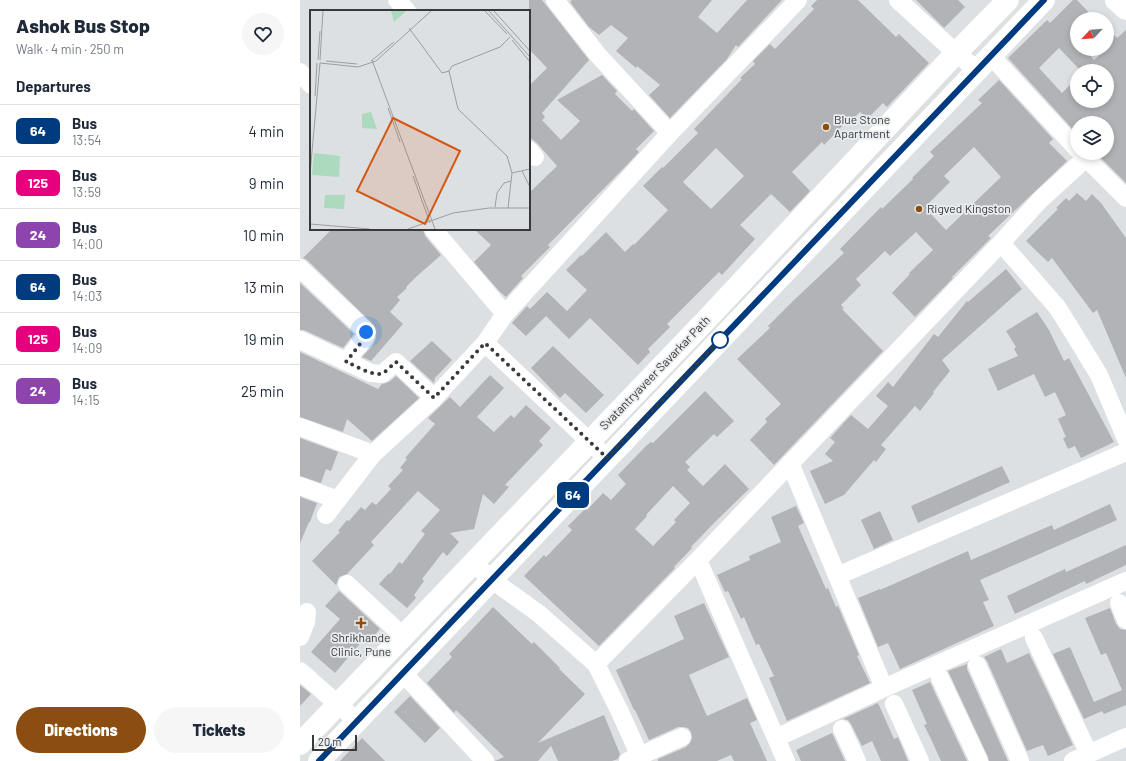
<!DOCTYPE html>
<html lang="en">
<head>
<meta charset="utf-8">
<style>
	:root { --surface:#fff; --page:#f6f6f7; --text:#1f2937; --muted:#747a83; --line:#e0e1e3; --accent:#8b4d10 }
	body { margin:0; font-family:Barlow,sans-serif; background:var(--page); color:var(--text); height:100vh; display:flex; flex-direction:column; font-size:15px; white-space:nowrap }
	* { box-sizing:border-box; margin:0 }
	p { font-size:13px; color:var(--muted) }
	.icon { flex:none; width:22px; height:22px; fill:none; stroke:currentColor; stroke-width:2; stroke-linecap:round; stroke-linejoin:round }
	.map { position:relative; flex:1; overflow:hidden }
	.panel { display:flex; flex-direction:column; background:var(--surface); width:300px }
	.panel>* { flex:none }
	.badge { padding:0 8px; border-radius:6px; font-size:14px; line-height:26px }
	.needle { width:26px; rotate:244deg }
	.fabs { position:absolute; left:770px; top:12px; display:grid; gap:8px }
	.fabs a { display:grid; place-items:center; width:44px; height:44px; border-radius:50%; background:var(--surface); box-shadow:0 2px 6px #0003; font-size:20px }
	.scale { position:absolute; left:12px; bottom:10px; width:45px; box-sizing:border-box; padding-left:4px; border:2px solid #38393a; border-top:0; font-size:11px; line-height:14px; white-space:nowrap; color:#38393a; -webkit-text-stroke:3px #eaedef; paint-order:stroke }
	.you { position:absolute; width:20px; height:20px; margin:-10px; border:3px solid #fff; border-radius:50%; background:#1a73e8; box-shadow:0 0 0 6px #1a73e833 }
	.map>.badge { position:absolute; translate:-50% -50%; box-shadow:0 0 0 2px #fff }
	h2 { padding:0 16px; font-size:15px; line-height:36px }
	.round { display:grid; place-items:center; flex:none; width:42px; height:42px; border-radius:21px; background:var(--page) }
	.head { display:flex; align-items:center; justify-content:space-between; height:68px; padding:0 16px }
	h1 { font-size:19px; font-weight:800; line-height:30px }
	.cta { display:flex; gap:8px; margin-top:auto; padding:8px 16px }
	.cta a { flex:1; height:46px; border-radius:24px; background:var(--accent); color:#fff; font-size:16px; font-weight:800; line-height:46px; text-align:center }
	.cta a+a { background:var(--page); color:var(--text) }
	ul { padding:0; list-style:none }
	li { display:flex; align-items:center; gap:12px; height:52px; padding:0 16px; border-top:1px solid var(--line) }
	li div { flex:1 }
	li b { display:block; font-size:15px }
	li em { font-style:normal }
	li .badge { min-width:44px; font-weight:700; text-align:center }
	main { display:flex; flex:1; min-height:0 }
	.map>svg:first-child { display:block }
	.building { fill:#b1b3b6; fill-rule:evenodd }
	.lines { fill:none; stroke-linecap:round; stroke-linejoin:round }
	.minor { stroke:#fff; stroke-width:18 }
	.major { stroke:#fff; stroke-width:22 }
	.line-casing { stroke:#fff; stroke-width:9 }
	.line { stroke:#003b80; stroke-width:6 }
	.walk { stroke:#38393a; stroke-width:4; stroke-dasharray:0 7.2 }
	.poi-dot { fill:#8b4d10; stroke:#eaedef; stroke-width:1.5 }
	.stop-dot { fill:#fff; stroke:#003b80; stroke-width:2 }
	.labels { text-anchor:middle; stroke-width:3.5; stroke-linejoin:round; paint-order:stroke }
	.poi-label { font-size:12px; fill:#38393a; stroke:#eaedef; text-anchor:start }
	.street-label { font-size:12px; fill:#38393a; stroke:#eaedef }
	.inset-road { fill:none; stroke:#9b9d9f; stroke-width:1 }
	.view { fill:#d65611; fill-opacity:0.15; stroke:#d65611; stroke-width:2 }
	.inset-edge { fill:none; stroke:#38393a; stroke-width:2 }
</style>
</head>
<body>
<main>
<section class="panel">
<div class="head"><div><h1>Ashok Bus Stop</h1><p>Walk · 4 min · 250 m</p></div><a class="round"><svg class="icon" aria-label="heart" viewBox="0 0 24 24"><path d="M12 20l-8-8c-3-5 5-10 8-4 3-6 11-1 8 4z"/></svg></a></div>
<h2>Departures</h2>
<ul>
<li><span class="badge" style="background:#003b80;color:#fff">64</span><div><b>Bus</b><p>13:54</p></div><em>4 min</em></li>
<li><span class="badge" style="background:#e6007e;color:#fff">125</span><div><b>Bus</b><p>13:59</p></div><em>9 min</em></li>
<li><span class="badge" style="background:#8e44ad;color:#fff">24</span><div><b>Bus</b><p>14:00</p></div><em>10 min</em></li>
<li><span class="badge" style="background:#003b80;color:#fff">64</span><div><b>Bus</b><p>14:03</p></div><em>13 min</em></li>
<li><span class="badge" style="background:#e6007e;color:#fff">125</span><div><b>Bus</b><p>14:09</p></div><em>19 min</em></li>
<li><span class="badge" style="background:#8e44ad;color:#fff">24</span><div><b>Bus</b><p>14:15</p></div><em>25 min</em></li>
</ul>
<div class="cta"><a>Directions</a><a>Tickets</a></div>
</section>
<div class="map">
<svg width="826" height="761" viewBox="0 0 826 761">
	<rect width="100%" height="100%" fill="#dde0e2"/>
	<!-- building -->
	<path class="building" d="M229,0H242L289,60L242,113L245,117L242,120L261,140L280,121L257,100L302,75L317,91L315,94L332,111L334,109L354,131L336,149L339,152L324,168L248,245L250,247L221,276L223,278L206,297L199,291L174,262L191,245L174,229H229V193L257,166L237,143L229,137V86L247,68L229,49Z
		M272,0H412L398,17L417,33L447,0H482L438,47L436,45L427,59L370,118L349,95L360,85L337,66L336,68L316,51L328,38L311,25L299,35L289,27L270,2Z
		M517,0H558L596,37L599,34L629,63L587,107L583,103L567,119L560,112L552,120L550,118L524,145L522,142L492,172L510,191L490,212L471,194L440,225L455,239L422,275L419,272L367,324L370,327L348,349L350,352L338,365L290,318L269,339L246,316L226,336L212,323L227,306L230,309L247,292L267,311L287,290L266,270L281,255L282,256L306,232L325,252L333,244L334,245L368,210L343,186L362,167L363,168L398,133L394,129L442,79L440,78L455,64L453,61L470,44L475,49L514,9L511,6ZM416,148L444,176L411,209L383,182Z
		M616,0H658L665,7L644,28Z
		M773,0H777L795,19H777V49H784L794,60L807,49V28L817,38L826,30V183L801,158L805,153H807V151L812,146L807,141V123H777V134L708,58L747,20L750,23ZM759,48L781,71H807V101H777V78L762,93L739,68Z
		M699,80L753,139L749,143L767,161L688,236L691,238L652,277L653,278L615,317L592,293L610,274L609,273L633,250L616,232L590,256L585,251L556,279L561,285L541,305L544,308L542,309L583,351L474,465L450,440L467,422L465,419L481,404L437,359L470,328L468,326L493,301L544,253L540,249L581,207L582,209L613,179L612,178L634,156L630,152L682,103L678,100ZM674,147L701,177L646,230L630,213L632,212L626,206L650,182L644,176Z
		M777,193L786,201L792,194L801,203L826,238V378L797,310L793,313L752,258L748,262L726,241L758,209L756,208L766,198L769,201Z
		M32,229H123L125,236L141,255L116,277L106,287L107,288L97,297L100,300L90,312L103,324L71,361L62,357L73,345L76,338L74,326L71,322L7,260L3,258Z
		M706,269L722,289L642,360L650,371L633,392L634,393L620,411L615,406L581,445L586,449L576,462L574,460L544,495L525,504L510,471L533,461L525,454L535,442L530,438L551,415L568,429L588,406L576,396L588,382L593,387L634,334L638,337L667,301L668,302Z
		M0,283L54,334L43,348L4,330H0Z
		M737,312L749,330L764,361L769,358L814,442L781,458L775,446L768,449L763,438L766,437L758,419L766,415L755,392L745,397L734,374L698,391L688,369L718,356L714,349L716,347L706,331Z
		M132,341L152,360L135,378L134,383L110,361Z
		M253,346L304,395L286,413L265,393L260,398L231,368Z
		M0,352L78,389L82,384L89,382L96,376L119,398L72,441L47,419L43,432L0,417Z
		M190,375L204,388L177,417L194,432L211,415L214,418L226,405L251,428L239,441L243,445L205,485L209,487L194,504L183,494L174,529L150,533L159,542L147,556L143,552L122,579L124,581L114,595L116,598L107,608L79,584L89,573L90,574L99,562L102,564L125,534L121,531L140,510L118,491L71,542L74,545L47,574L39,577L36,585L12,561L40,532L38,531L47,520L49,521L61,507L65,510L72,502L76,505L91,489L88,486L103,470L100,468L107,459L105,458L135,424L128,418L150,397L160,407Z
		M405,391L434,421L417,437L414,434L385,462L390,467L387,470L403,486L425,464L449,489L414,523L391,547L392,548L374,567L375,568L299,646L224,576L244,555L246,557L272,530L268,526L286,508L287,510L303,493L311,500L326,484L318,475L346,446L351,442L353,443ZM373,486L390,503L374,520L376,522L353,546L335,529L347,516L346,515Z
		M0,438L38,452L31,471L26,469L21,483L0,476Z
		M702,466L710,482L618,523L611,506Z
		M0,497L17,503L10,522H9L0,543Z
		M810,504L817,520L680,580L689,600L683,602L694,626L600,669L588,643L578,647L558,598L580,589V590L668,551L671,560L752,525L754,530Z
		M496,506L504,523L498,526L526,589L528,588L536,607L538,606L559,655L557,656L570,683L487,721L469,678L474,676L459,644L456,645L444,617L441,619L428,591L425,592L417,575L450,560L449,556L481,542L471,517Z
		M580,511L593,540L574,549L561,520Z
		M826,545V565L786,584L785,581L715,614L707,596L765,569L766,572Z
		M39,591L80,629L67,644L63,640L35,673L11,652L40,619L25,606Z
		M404,603L429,657L389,675L407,716L447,698L457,720L450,723L467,761H434L431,755L417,761H358V759L386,747L390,743L392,738L391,732L388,728L383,727H378L349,740L335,710H334L316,670L384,639L374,616Z
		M193,607L232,644L234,642L260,668L259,669L285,694L238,743L304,715L320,754L318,759L312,761H258L251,746L238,761H195L204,757L156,710L154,713L127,683L152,657L149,654Z
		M810,608L816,624L820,629L826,630V705L804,714L802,711L784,719L753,654L770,647L794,702L822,690L806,653L801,655L785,618Z
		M701,649L707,663L729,653L773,745L748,756L743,745L727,751L687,661L684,657Z
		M667,664V669L708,761H689L688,757L648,671Z
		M630,682L667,761H641L631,739L624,725L627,724L612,690Z
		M0,685L11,694L0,706Z
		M110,696L140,728L125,743L94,712Z
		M578,703L594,739L598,737L608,761H581L572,741L562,746L551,724L548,720L543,719Z
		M532,733L545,761H501L496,750Z
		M62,738L85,761H40Z"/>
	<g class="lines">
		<!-- minor -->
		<path class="minor" d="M97,0L107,11
			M255,0L298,55L370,133
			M598,0L656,53L677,70
			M691,56L777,149
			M0,72L11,85
			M229,150L235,157
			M781,153L826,198
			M133,229L205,314
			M701,243L757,307L774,334L799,375L826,439
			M0,268L64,329L66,336L64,339L46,361
			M0,340L71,373L82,374L96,362L134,398
			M185,343L307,458
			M0,427L73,454
			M490,463L584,688
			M0,486L38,500
			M26,515L73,454L134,398L185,343L205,314L370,133L498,0
			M398,560L486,761
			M174,563L192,580L238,613L296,664L319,710L342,761
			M537,576L826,452
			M47,584L103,636
			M819,603L826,620
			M0,637L6,622L7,612
			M734,638L789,754
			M296,664L398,560L701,243L740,200L786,158
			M677,665L720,761
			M0,671L57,721
			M103,673L185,761
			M640,678L679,761
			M594,704L620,761
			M542,729L557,761
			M476,738L584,688L826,581
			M328,761L382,737
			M773,761L826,737"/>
		<!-- major -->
		<path class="major" d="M816,0L826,9
			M0,744L406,320L656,53L708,0
			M19,761L744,0"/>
	</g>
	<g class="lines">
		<!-- line casing -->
		<g class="line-casing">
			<path id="line" d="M19,761L744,0"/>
		</g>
		<!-- line -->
		<use href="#line" class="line"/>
		<!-- walk -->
		<path class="walk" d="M66,332L64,339L46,362C55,365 75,378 83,373C88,370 92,365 96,362L134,398L185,343L307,458L420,340"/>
	</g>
	<!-- markers -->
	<g class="poi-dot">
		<circle cx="526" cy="127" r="4"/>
		<circle cx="619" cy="209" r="4"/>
		<path d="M59 617h4v4h4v4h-4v4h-4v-4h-4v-4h4z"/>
	</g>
	<circle class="stop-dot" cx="420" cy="340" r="8"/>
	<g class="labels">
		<!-- poi labels -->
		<g class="poi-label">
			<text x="534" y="124">Blue Stone<tspan x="534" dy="14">Apartment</tspan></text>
			<text x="627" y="213">Rigved Kingston</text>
			<text x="61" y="642" text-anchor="middle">Shrikhande<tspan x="61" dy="14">Clinic, Pune</tspan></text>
		</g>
		<!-- street labels -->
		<g class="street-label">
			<text transform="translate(355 373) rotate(-46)" y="4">Svatantryaveer Savarkar Path</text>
		</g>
	</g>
	<!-- overview -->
	<g transform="translate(10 10)">
		<rect width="220" height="220" fill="#dde0e2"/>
		<path d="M81,1H96L84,12ZM61,102L67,119L52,118V104ZM4,143L30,146L29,167L2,165ZM15,185H35L34,199L14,198Z" fill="#abdabe"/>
		<path class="inset-road" d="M175,1L197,24M179,1L220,47M184,1L220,41M99,18L132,63L139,61M202,30L220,52M8,50L10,21M10,50L13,1M62,50L125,219M16,51L47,54M61,51L84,32M10,53L48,57L66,51L121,1M139,61L148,99L197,146L202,163L198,198M139,61L142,56L190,37L200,27M5,86L7,53M78,98L90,132M212,161L220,177M202,163L220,159M0,164L10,53M103,166L120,213M185,197L187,183L194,173L201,171M0,214L60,219M98,219L143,203L179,198H220"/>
		<path class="view" d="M83,108L150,141L115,214L47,181Z"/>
		<rect width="220" height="220" class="inset-edge"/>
	</g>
</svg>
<div class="fabs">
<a><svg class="needle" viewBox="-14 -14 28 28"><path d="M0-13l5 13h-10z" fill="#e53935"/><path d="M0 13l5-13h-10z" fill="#747a83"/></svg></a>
<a><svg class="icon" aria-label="locate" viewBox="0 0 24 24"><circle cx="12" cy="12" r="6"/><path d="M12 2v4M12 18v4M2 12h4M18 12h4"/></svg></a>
<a><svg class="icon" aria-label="layers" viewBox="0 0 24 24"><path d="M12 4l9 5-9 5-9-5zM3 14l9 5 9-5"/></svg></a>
</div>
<div class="scale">20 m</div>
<div class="you" style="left:66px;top:332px"></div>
<b class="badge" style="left:273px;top:495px;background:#003b80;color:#fff">64</b>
</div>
</main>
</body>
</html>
